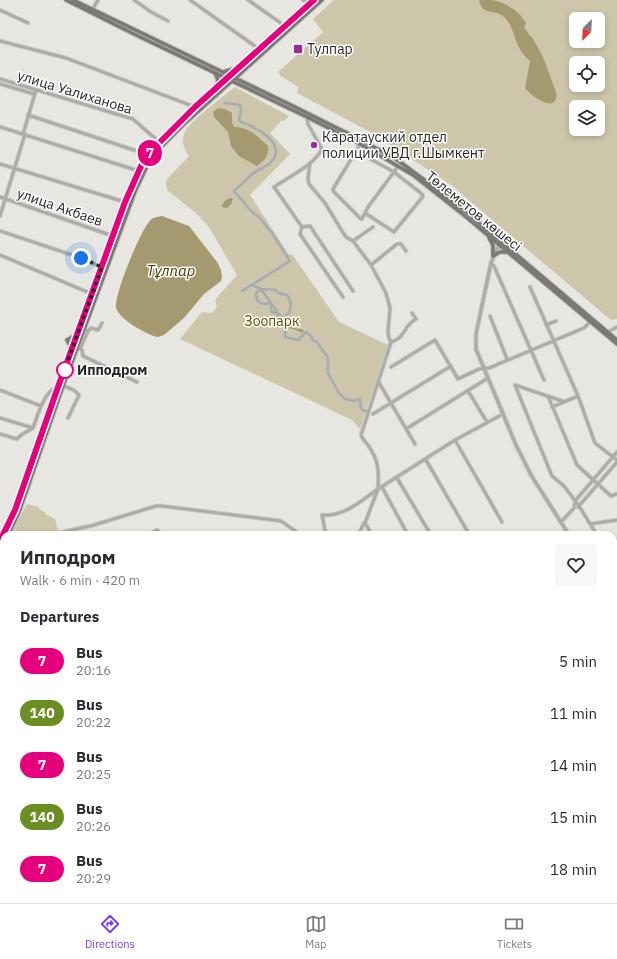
<!DOCTYPE html>
<html lang="en">
<head>
<meta charset="utf-8">
<style>
	:root { --surface:#fff; --page:#f7f7f7; --text:#2b2b33; --muted:#7c7c81; --line:#e1e1e2; --accent:#7c3aed }
	body { margin:0; font-family:"IBM Plex Sans",sans-serif; background:var(--page); color:var(--text); height:100vh; display:flex; flex-direction:column; font-size:15px; white-space:nowrap }
	* { box-sizing:border-box; margin:0 }
	p { font-size:13px; color:var(--muted) }
	.icon { flex:none; width:22px; height:22px; fill:none; stroke:currentColor; stroke-width:2; stroke-linecap:round; stroke-linejoin:round }
	.map { position:relative; flex:1; overflow:hidden }
	.panel { position:absolute; left:0px; top:531px; width:617px; height:372px; display:flex; flex-direction:column; background:var(--surface); border-radius:12px 12px 0 0; box-shadow:0 2px 6px #0003 }
	.panel>* { flex:none }
	.badge { padding:0 8px; border-radius:13px; font-size:14px; line-height:26px }
	.needle { width:26px; rotate:204deg }
	.controls { position:absolute; left:569px; top:12px; display:grid; gap:8px }
	.controls a { display:grid; place-items:center; width:36px; height:36px; border-radius:6px; background:var(--surface); box-shadow:0 2px 6px #0003; font-size:20px }
	.you { position:absolute; width:20px; height:20px; margin:-10px; border:3px solid #fff; border-radius:50%; background:#1a73e8; box-shadow:0 0 0 6px #1a73e833 }
	.map>.badge { position:absolute; translate:-50% -50%; box-shadow:0 0 0 2px #fff }
	h2 { padding:0 20px; font-size:15px; line-height:36px }
	.round { display:grid; place-items:center; flex:none; width:42px; height:42px; border-radius:6px; background:var(--page) }
	.summary { display:flex; align-items:center; justify-content:space-between; height:68px; padding:0 20px }
	h1 { font-size:19px; font-weight:700; line-height:30px }
	ul { padding:0; list-style:none }
	li { display:flex; align-items:center; gap:12px; height:52px; padding:0 20px }
	li div { flex:1 }
	li b { display:block; font-size:15px }
	li em { font-style:normal }
	li .badge { min-width:44px; font-weight:700; text-align:center }
	.dock { display:flex; justify-content:space-around; align-items:center; height:56px; border-top:1px solid var(--line); background:var(--surface); font-size:11px; color:var(--muted) }
	.dock a { display:grid; justify-items:center; gap:2px }
	.dock .current { color:var(--accent) }
	.map>svg:first-child { display:block }
	.green { fill:#cdc6aa; fill-rule:evenodd }
	.water { fill:#a59970 }
	.lines { fill:none; stroke-linecap:round; stroke-linejoin:round }
	.minor-casing { stroke:#c5c4be; stroke-width:4.5 }
	.tertiary-casing { stroke:#c5c4be; stroke-width:5 }
	.secondary-casing { stroke:#c5c4be; stroke-width:5.5 }
	.primary-casing { stroke:#c5c4be; stroke-width:5.5 }
	.minor { stroke:#ababa8; stroke-width:2.5 }
	.tertiary { stroke:#ababa8; stroke-width:3 }
	.secondary { stroke:#8f8e8a; stroke-width:3.5 }
	.primary { stroke:#7a7975; stroke-width:3.5 }
	.line-casing { stroke:#fff; stroke-width:9 }
	.line { stroke:#e6007e; stroke-width:6 }
	.walk { stroke:#282725; stroke-width:4; stroke-dasharray:0 7.2 }
	.poi-dot { fill:#953196; stroke:#fff; stroke-width:1.5 }
	.stop-dot { fill:#fff; stroke:#e6007e; stroke-width:2 }
	.labels { text-anchor:middle; stroke-width:3; stroke-linejoin:round; paint-order:stroke }
	.poi-label { font-size:14px; fill:#282725; stroke:#fff; text-anchor:start }
	.street-label { font-size:14px; fill:#282725; stroke:#fff }
	.park-label { font-size:14px; fill:#5f4e00; stroke:#fff }
	.stop-label { font-size:14px; font-weight:bold; fill:#282725; stroke:#fff; text-anchor:start }
	.water-label { font-size:15px; font-style:italic; fill:#433700; stroke:#fff }
</style>
</head>
<body>
<div class="map">
<svg width="617" height="903" viewBox="0 0 617 903">
	<rect width="100%" height="100%" fill="#e7e6e0"/>
	<!-- green -->
	<path class="green" d="M334,0H617V319L611,320L451,185L374,134L297,93L298,87L281,76L278,72L323,32L313,19ZM576,19H598V41H576ZM576,63H598V85H576ZM576,107H598V129H576Z
		M235,87L289,116L284,121L282,120L270,133L290,154L250,195L289,255L292,254L339,322L388,345L360,429L352,420L180,339L202,312L212,313L217,307L215,300L237,275L209,227L196,213L167,190L166,182L167,179L189,156C183,148 181,141 185,132C191,120 223,97 235,87Z
		M27,504L39,507V509L46,513L45,514L55,519L58,531L40,535H10Z"/>
	<!-- water -->
	<path class="water" d="M479,0C484,0 488,0 492,0C505,2 520,12 526,23L524,27L530,36L532,37L543,57L556,92C559,116 531,96 525,88L530,61C525,57 521,52 518,46C514,36 512,24 503,16C494,9 482,16 479,0Z
		M218,108L225,109L232,113V122L234,127C248,126 258,137 268,146C269,156 265,160 257,166L239,156L231,146L228,132L214,117L213,112Z
		M231,198H233L231,204L227,208L222,207C222,202 227,199 231,198Z
		M162,216L189,226L217,262L221,270L222,277L221,281L204,294L184,318L164,335L158,337C147,335 119,319 116,308C114,295 140,232 149,222C152,217 157,217 162,216Z
		M283,322C288,323 290,327 294,328C297,329 300,328 303,330L304,334C300,331 294,329 288,328L285,325L284,326L282,325Z"/>
	<g class="lines">
		<!-- minor casing -->
		<g class="minor-casing">
			<path id="minor" d="M134,0L151,12L168,21
				M190,0L259,49
				M248,0L285,26
				M303,0L309,4
				M0,10L28,23
				M92,10L98,0
				M0,41L66,58L195,107
				M0,79L133,119L159,142
				M0,84L34,94
				M225,103L240,105L241,108L239,121C253,126 289,143 271,162C267,167 259,169 255,172C247,178 241,185 234,191L251,211L259,217L272,233L290,261L242,291
				M28,115L149,155
				M0,127L139,171
				M23,134L36,90
				M356,151L394,172L368,207L362,219H361L334,192L333,189Z
				M356,151L360,144
				M310,163L308,178L309,184L325,203L342,231L346,237L353,241L371,265L386,293L390,308L388,332L389,338L391,342L361,435C362,439 365,441 368,445C379,461 379,471 378,489C361,501 344,517 322,515L326,535
				M0,164L125,202
				M0,197L113,236
				M365,213L394,232L421,199L423,196L422,194L394,172L398,166
				M0,216L25,134
				M302,227L274,187C290,176 313,166 322,149L308,124L307,117
				M302,227L310,226L353,291
				M302,227L300,234L343,297
				M0,231L81,258L101,267
				M353,241L373,227
				M0,255L92,294
				M491,263L494,266L544,380
				M371,265L397,244H401L406,251
				M252,285L261,289L284,321H278V314L272,312L270,303C261,305 256,303 256,293L261,289L276,290L278,293L287,295C293,303 292,314 282,318
				M530,287L578,396L595,443L617,460
				M490,316L507,359
				M278,321L285,329V337L298,340L306,332L312,337L313,341L317,342L328,358V373L339,393L345,399L354,401L360,399L361,409L367,412
				M546,325L556,321
				M80,327L88,331L91,328L98,330L102,323
				M608,332L617,327
				M391,342C401,339 402,334 408,326C410,323 413,321 416,319L412,313
				M77,348L82,350L83,356L137,382
				M80,349L88,331
				M391,367L435,340L458,379L479,369L489,368L584,328L590,322
				M378,381L415,444
				M515,385L552,476L564,486L579,506L597,535
				M515,385L565,402
				M0,390L41,406
				M468,391L487,422
				M548,396L577,465L611,496L617,494
				M552,407L578,396
				M373,414L451,366
				M0,418L33,428
				M406,429L488,378
				M0,434L17,439L21,435L33,428C38,415 46,381 66,387C72,389 75,390 79,395L68,418
				M455,440L502,522
				M426,460L469,534L467,535
				M397,478L431,535
				M382,487L408,535
				M578,507L617,462
				M561,522L574,508L575,501L617,452
				M590,524L617,520
				M50,535L94,525L156,506H162L281,521L301,535
				M148,535L157,530L162,535
				M358,535L364,523
				M372,535L365,523L378,489L455,440L503,414
				M613,546L617,545
				M613,561L617,568
				M613,784L617,796
				M613,858L617,867
				M613,896L617,895
				M354,899L356,903
				M529,903L532,899
				M598,903L607,899"/>
		</g>
		<!-- tertiary casing -->
		<g class="tertiary-casing">
			<path id="tertiary" d="M500,243L491,263L476,334V349L516,445L531,475L569,535
				M613,603L617,609
				M0,843L4,837
				M0,850L4,853
				M79,899L85,903
				M140,903L142,899"/>
		</g>
		<!-- secondary casing -->
		<g class="secondary-casing">
			<path id="secondary" d="M613,670L617,668
				M327,903L330,899"/>
		</g>
		<!-- primary casing -->
		<g class="primary-casing">
			<path id="primary" d="M66,0L134,34L307,117L360,144L413,175L465,216L617,344
				M73,0L293,106L355,137L396,159L435,188L466,212L617,340
				M223,72L237,68
				M215,73L218,80L216,88
				M489,238L493,245V256
				M493,256L500,252H507
				M72,349L67,340L78,334
				M8,535L19,512L63,386L136,189L148,164L159,149L184,124L322,0
				M0,541L15,510L58,387L125,202L142,164L155,147L195,107L314,0
				M0,552L4,544"/>
		</g>
		<!-- minor -->
		<use href="#minor" class="minor"/>
		<!-- tertiary -->
		<use href="#tertiary" class="tertiary"/>
		<!-- secondary -->
		<use href="#secondary" class="secondary"/>
		<!-- primary -->
		<use href="#primary" class="primary"/>
	</g>
	<g class="lines">
		<!-- line casing -->
		<g class="line-casing">
			<path id="line" d="M0,541L15,510L58,387L125,202L142,164L155,147L195,107L314,0"/>
		</g>
		<!-- line -->
		<use href="#line" class="line"/>
		<!-- walk -->
		<path class="walk" d="M65,370L63,374L102,267L81,258"/>
	</g>
	<!-- markers -->
	<g class="poi-dot">
		<rect x="293" y="44" width="10" height="10" rx="2"/>
		<circle cx="314" cy="145" r="4"/>
	</g>
	<circle class="stop-dot" cx="65" cy="370" r="8"/>
	<g class="labels">
		<!-- poi labels -->
		<g class="poi-label">
			<text x="307" y="54">Тулпар</text>
			<text x="322" y="142">Каратауский отдел<tspan x="322" dy="16">полиции УВД г.Шымкент</tspan></text>
		</g>
		<!-- street labels -->
		<g class="street-label">
			<text transform="translate(75 92) rotate(17)" y="5">улица Уалиханова</text>
			<text transform="translate(60 207) rotate(19)" y="5">улица Акбаев</text>
			<text transform="translate(474 211) rotate(39)" y="5">Төлеметов көшесі</text>
		</g>
		<!-- park labels -->
		<g class="park-label">
			<text x="272" y="326">Зоопарк</text>
		</g>
		<!-- stop labels -->
		<g class="stop-label">
			<text x="77" y="375">Ипподром</text>
		</g>
		<!-- water labels -->
		<g class="water-label">
			<text x="171" y="276">Тұлпар</text>
		</g>
	</g>
</svg>
<div class="controls">
<a><svg class="needle" viewBox="-14 -14 28 28"><path d="M0-13l5 13h-10z" fill="#e53935"/><path d="M0 13l5-13h-10z" fill="#7c7c81"/></svg></a>
<a><svg class="icon" aria-label="locate" viewBox="0 0 24 24"><circle cx="12" cy="12" r="6"/><path d="M12 2v4M12 18v4M2 12h4M18 12h4"/></svg></a>
<a><svg class="icon" aria-label="layers" viewBox="0 0 24 24"><path d="M12 4l9 5-9 5-9-5zM3 14l9 5 9-5"/></svg></a>
</div>
<div class="you" style="left:81px;top:258px"></div>
<b class="badge" style="left:150px;top:153px;background:#e6007e;color:#fff">7</b>
<section class="panel">
<div class="summary"><div><h1>Ипподром</h1><p>Walk · 6 min · 420 m</p></div><a class="round"><svg class="icon" aria-label="heart" viewBox="0 0 24 24"><path d="M12 20l-8-8c-3-5 5-10 8-4 3-6 11-1 8 4z"/></svg></a></div>
<h2>Departures</h2>
<ul>
<li><span class="badge" style="background:#e6007e;color:#fff">7</span><div><b>Bus</b><p>20:16</p></div><em>5 min</em></li>
<li><span class="badge" style="background:#6b8e23;color:#fff">140</span><div><b>Bus</b><p>20:22</p></div><em>11 min</em></li>
<li><span class="badge" style="background:#e6007e;color:#fff">7</span><div><b>Bus</b><p>20:25</p></div><em>14 min</em></li>
<li><span class="badge" style="background:#6b8e23;color:#fff">140</span><div><b>Bus</b><p>20:26</p></div><em>15 min</em></li>
<li><span class="badge" style="background:#e6007e;color:#fff">7</span><div><b>Bus</b><p>20:29</p></div><em>18 min</em></li>
</ul>
</section>
</div>
<nav class="dock">
<a class="current"><svg class="icon" aria-label="directions" viewBox="0 0 24 24"><path d="M12 3l9 9-9 9-9-9zM9 14v-3h6M13 9l2 2-2 2"/></svg>Directions</a>
<a><svg class="icon" aria-label="map" viewBox="0 0 24 24"><path d="M3 6l6-2 6 2 6-2v14l-6 2-6-2-6 2zM9 4v14M15 6v14"/></svg>Map</a>
<a><svg class="icon" aria-label="tickets" viewBox="0 0 24 24"><path d="M3 7h18v10H3zM15 7v10"/></svg>Tickets</a>
</nav>
</body>
</html>
